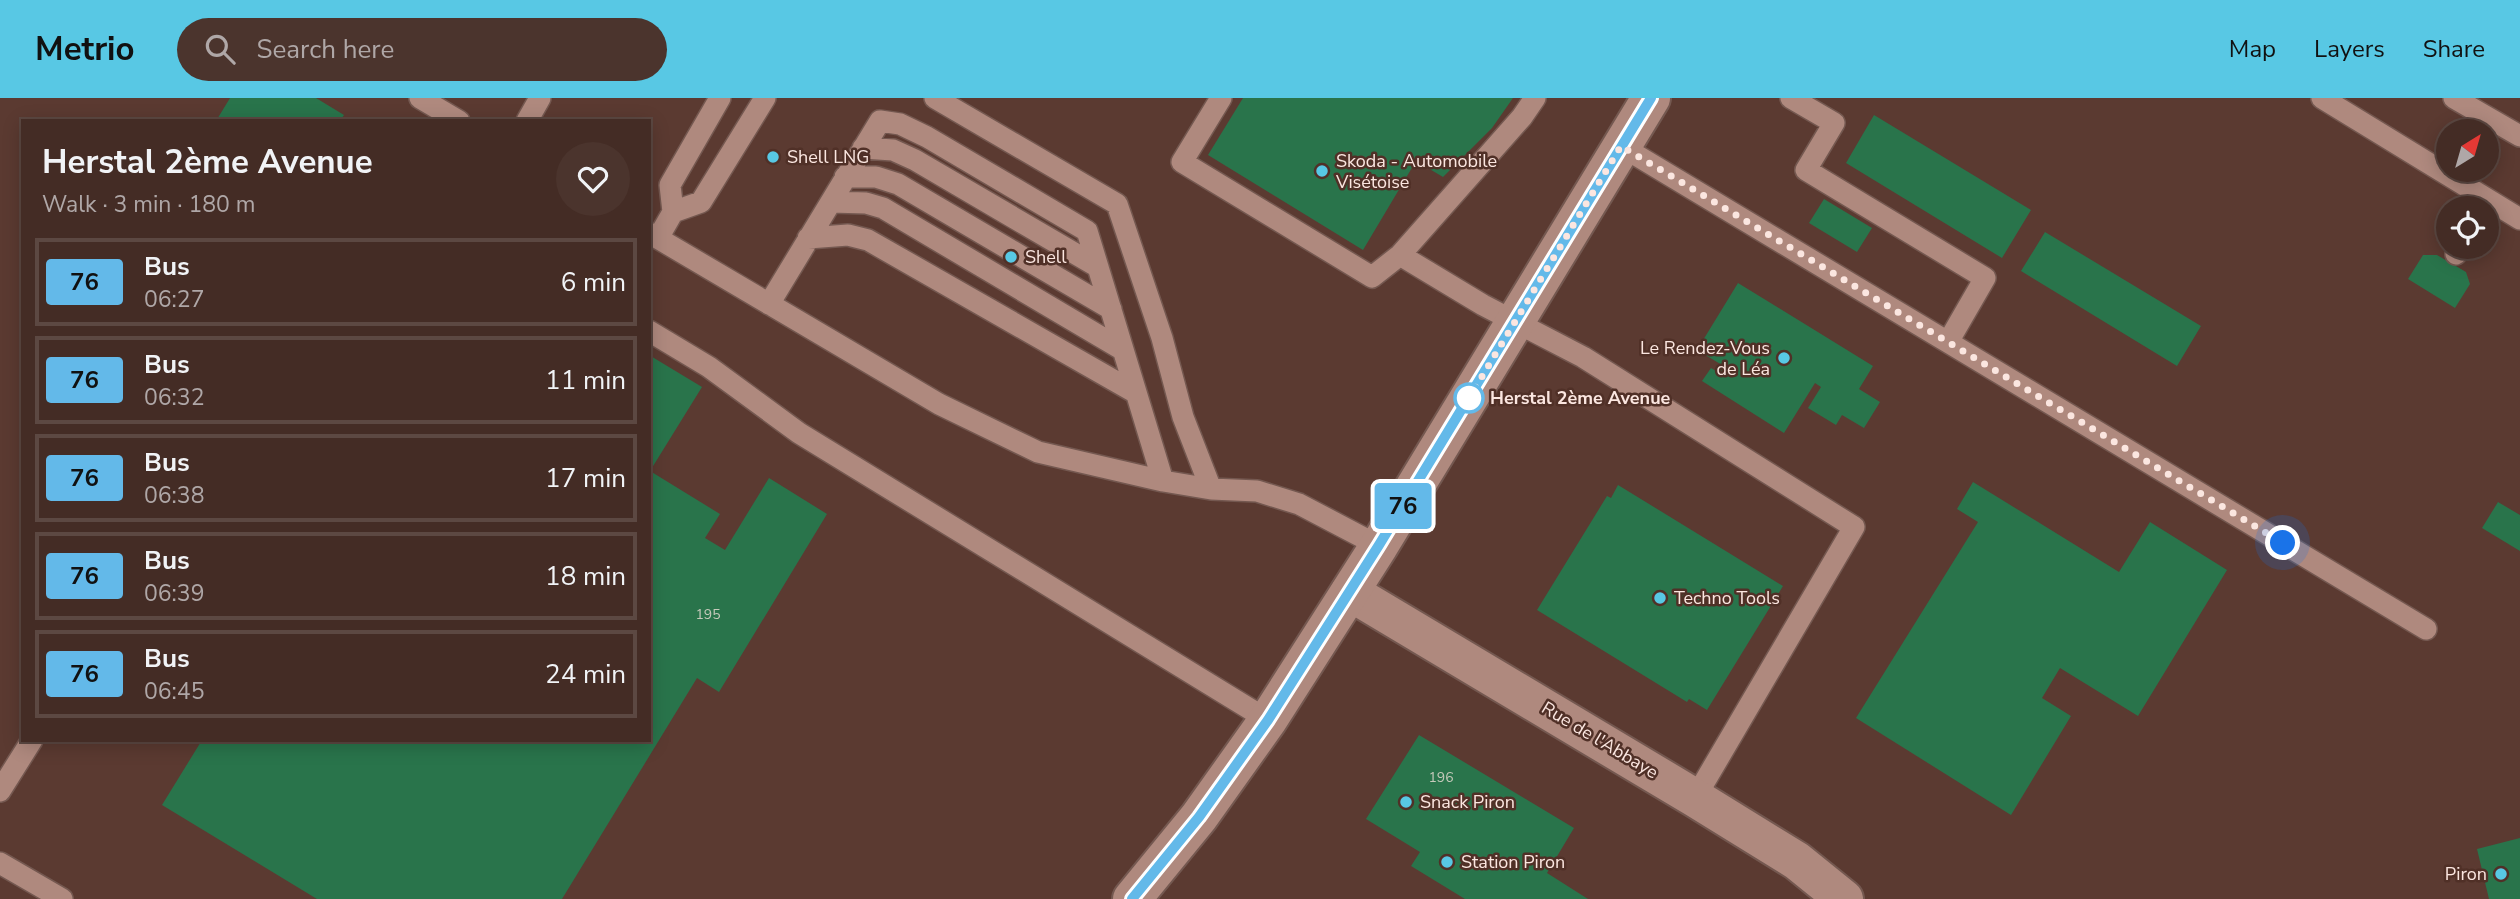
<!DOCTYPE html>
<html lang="en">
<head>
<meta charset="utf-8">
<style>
	:root { --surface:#442c25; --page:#4b342d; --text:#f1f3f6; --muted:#afa7a7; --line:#5c4842; --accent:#58c8e4 }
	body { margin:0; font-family:"Nunito Sans",sans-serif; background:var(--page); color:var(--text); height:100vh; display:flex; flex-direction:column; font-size:26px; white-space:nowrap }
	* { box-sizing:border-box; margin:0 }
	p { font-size:23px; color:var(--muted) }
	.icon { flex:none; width:38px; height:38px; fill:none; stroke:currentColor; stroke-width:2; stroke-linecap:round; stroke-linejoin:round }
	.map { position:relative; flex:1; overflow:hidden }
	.sheet { position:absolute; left:21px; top:21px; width:630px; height:623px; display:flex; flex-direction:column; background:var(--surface); border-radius:0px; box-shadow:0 4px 18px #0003,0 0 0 2px var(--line) }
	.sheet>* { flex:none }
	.badge { padding:0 14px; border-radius:5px; font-size:24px; line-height:46px }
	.needle { width:46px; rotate:37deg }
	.fabs { position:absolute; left:2436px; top:21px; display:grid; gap:14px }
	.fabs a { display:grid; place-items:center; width:63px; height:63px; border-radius:50%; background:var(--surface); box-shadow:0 4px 18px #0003,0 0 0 2px var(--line); font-size:35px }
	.you { position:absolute; width:35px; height:35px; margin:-18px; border:5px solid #fff; border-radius:50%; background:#1a73e8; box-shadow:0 0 0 10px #1a73e833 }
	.map>.badge { position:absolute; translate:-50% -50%; box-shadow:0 0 0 4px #fff }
	.round { display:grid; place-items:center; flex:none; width:74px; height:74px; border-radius:37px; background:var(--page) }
	.head { display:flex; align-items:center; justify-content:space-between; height:119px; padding:0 21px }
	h1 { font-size:33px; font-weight:700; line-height:52px }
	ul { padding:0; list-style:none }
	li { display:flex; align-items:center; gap:21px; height:88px; margin:0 14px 10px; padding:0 7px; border:4px solid var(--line); border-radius:0px }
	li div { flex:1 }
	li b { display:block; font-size:26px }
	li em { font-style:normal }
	li .badge { min-width:77px; font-weight:700; text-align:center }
	header { display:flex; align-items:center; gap:42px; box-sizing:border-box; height:98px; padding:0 35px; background:var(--accent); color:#111 }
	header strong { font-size:33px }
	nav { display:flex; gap:38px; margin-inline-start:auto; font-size:24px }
	.search { width:490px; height:63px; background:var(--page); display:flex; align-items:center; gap:18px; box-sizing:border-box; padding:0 24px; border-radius:38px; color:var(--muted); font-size:26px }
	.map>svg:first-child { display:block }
	.building { fill:#29744b }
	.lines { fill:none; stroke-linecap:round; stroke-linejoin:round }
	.service-casing { stroke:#745850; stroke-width:24 }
	.minor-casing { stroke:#745850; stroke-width:42 }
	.tertiary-casing { stroke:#745850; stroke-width:42 }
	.service { stroke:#af897e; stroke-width:21 }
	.minor { stroke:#af897e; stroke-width:38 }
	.tertiary { stroke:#af897e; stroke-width:38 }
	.line-casing { stroke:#fff; stroke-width:16 }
	.line { stroke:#63b9e9; stroke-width:10 }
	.walk { stroke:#fbe6e0; stroke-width:7; stroke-dasharray:0 12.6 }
	.poi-dot { fill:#58c8e4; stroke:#503027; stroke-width:2.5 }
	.stop-dot { fill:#fff; stroke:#63b9e9; stroke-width:3.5 }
	.labels { text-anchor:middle; stroke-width:5; stroke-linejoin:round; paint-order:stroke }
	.number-label { font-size:14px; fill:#c6cabb }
	.poi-label { font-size:18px; fill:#fbe6e0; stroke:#503027; text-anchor:start }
	.stop-label { font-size:18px; font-weight:bold; fill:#fbe6e0; stroke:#503027; text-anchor:start }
	.street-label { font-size:18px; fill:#fbe6e0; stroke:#503027 }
</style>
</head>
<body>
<header>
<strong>Metrio</strong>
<div class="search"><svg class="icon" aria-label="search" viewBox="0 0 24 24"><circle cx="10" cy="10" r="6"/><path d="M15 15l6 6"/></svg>Search here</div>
<nav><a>Map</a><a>Layers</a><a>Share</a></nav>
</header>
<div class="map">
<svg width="2520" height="801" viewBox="0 0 2520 801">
	<rect width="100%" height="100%" fill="#5b3a31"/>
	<!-- building -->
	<path class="building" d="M230,0H316L344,17L340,23H216Z
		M1243,0H1513L1492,30L1443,79L1416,63L1363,152L1208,57Z
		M1874,17L2031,112L2002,160L1846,65Z
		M1824,101L1872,130L1857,154L1809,125Z
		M2045,134L2201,228L2177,268L2021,173Z
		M2423,157H2437L2466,174L2470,186L2455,210L2408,181Z
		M1738,185L1873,268L1859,291L1880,304L1864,330L1842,317L1836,327L1808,310L1821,289L1815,285L1784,335L1702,283L1711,270L1718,274L1722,267L1697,252Z
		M649,257L702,289L650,373L720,416L705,440L725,452L769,380L827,416L719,594L697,580L562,801H317L162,707L202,642H649Z
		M1973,384L2119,474L2150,424L2227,472L2138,618L2060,570L2042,600L2071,618L2011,717L1856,620L1978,424L1957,411Z
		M1618,387L1783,488L1707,612L1689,601L1687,604L1537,512L1607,398L1611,400Z
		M2498,404L2520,417V453L2482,430Z
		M1419,637L1574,730L1547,775L1588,801H1465L1411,768L1420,754L1366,721Z
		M2520,740V801H2489L2477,751Z"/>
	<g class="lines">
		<!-- service casing -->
		<g class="service-casing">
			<path id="service" d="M420,0L459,23
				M935,0L1117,106L1162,240L1183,319L1211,391
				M1221,0L1182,64L1372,179L1400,157
				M1535,0L1522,19L1400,157L1483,207L1583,259L1854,429L1695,700
				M1791,0L1834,25L1806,72L1985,180L1948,244
				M2322,0L2520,121
				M2454,0L2520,38
				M527,23L540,0
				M1621,48L2426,531
				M863,50L893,52L915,62L1098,169
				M845,79H876L898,86L1111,211
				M831,104L866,105L883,110L1123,252
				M673,114L701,104L765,0
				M649,135L939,306L1038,354L1163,383L1211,391L1257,393L1299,406L1379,448
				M658,140L673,114L670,87L720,0
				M808,140L848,137L868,142L1136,295
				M2456,156L2460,149
				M769,206L880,23L900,26L927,39L1087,133L1163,383
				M649,233L709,269L799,335L1268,622
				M0,693L32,642
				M0,765L62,801"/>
		</g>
		<!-- minor casing -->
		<g class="minor-casing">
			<path id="minor" d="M1350,494L1695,700L1797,763L1844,801"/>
		</g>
		<!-- tertiary casing -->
		<g class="tertiary-casing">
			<path id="tertiary" d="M1132,801L1199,719L1268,622L1379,448L1651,0"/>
		</g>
		<!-- service -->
		<use href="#service" class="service"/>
		<!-- minor -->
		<use href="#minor" class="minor"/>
		<!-- tertiary -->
		<use href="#tertiary" class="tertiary"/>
	</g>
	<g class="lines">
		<!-- line casing -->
		<g class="line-casing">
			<path id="line" d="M1132,801L1199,719L1268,622L1379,447L1651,0"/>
		</g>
		<!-- line -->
		<use href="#line" class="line"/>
		<!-- walk -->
		<path class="walk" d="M1469,300L1621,48L2283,445"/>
	</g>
	<!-- markers -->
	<g class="poi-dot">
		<circle cx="773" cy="59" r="7"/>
		<circle cx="1322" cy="73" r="7"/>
		<circle cx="1011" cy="159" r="7"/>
		<circle cx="1784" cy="260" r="7"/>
		<circle cx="1660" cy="500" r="7"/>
		<circle cx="1406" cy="704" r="7"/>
		<circle cx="1447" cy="764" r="7"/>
		<circle cx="2501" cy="776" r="7"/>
	</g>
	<circle class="stop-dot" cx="1469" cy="300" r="14"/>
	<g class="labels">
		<!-- number labels -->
		<g class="number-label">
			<text x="708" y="521">195</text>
			<text x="1441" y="684">196</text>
		</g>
		<!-- poi labels -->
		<g class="poi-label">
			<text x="787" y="65">Shell LNG</text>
			<text x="1336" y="69">Skoda - Automobile<tspan x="1336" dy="21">Visétoise</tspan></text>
			<text x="1025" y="165">Shell</text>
			<text x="1770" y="256" text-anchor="end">Le Rendez-Vous<tspan x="1770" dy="21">de Léa</tspan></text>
			<text x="1674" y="506">Techno Tools</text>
			<text x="1420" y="710">Snack Piron</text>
			<text x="1461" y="770">Station Piron</text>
			<text x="2487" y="782" text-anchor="end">Piron</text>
		</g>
		<!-- stop labels -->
		<g class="stop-label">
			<text x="1490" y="306">Herstal 2ème Avenue</text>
		</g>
		<!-- street labels -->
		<g class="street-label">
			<text transform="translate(1600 642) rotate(31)" y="6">Rue de l'Abbaye</text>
		</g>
	</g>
</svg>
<div class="fabs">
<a><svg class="needle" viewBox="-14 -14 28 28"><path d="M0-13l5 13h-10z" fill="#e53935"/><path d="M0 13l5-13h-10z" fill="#afa7a7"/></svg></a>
<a><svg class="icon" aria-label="locate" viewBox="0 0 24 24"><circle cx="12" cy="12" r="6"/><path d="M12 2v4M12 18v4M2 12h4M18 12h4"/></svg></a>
</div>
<div class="you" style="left:2283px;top:445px"></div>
<b class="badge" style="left:1403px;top:408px;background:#63b9e9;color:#111">76</b>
<section class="sheet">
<div class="head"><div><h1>Herstal 2ème Avenue</h1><p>Walk · 3 min · 180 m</p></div><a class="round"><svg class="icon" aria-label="heart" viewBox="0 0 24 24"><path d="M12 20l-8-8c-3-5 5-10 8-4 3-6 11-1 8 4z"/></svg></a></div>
<ul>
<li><span class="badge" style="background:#63b9e9;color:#111">76</span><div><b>Bus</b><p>06:27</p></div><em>6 min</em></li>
<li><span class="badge" style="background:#63b9e9;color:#111">76</span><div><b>Bus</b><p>06:32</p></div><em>11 min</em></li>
<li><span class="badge" style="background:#63b9e9;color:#111">76</span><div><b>Bus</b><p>06:38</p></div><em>17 min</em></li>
<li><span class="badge" style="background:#63b9e9;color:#111">76</span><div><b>Bus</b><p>06:39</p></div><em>18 min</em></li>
<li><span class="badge" style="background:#63b9e9;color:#111">76</span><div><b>Bus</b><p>06:45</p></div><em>24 min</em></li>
</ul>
</section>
</div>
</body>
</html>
